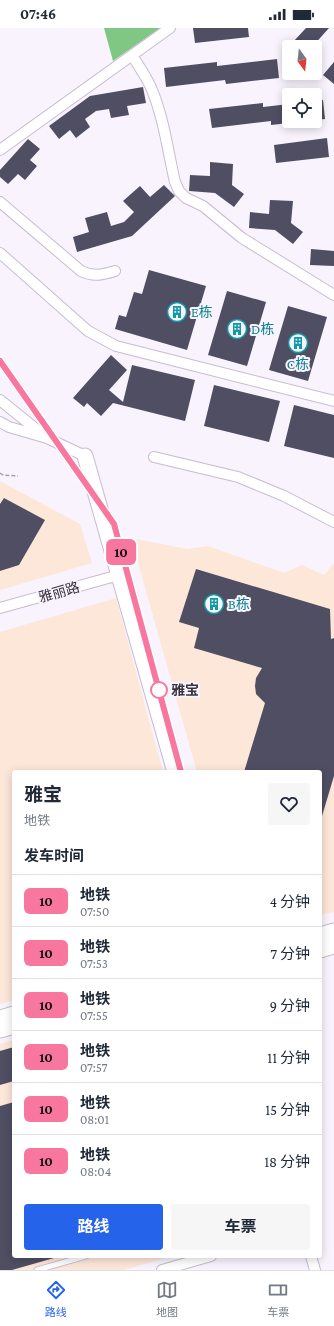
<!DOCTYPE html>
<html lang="zh">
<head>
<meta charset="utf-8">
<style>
	:root { --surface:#fff; --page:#f6f6f7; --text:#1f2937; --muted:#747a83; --line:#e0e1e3; --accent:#2563eb }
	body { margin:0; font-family:"Crimson Pro","Noto Sans SC",serif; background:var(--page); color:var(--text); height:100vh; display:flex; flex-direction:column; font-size:15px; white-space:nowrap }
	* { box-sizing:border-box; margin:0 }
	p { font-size:13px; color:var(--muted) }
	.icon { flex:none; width:22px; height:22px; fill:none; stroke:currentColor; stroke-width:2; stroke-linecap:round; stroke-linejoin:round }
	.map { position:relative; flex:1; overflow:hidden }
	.sheet { position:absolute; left:12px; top:742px; width:310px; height:488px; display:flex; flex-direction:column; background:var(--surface); border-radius:4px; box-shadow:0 2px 10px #0003 }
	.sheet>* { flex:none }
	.badge { padding:0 8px; border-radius:6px; font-size:14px; line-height:26px }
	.needle { width:26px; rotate:165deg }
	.tools { position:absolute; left:282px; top:12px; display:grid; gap:8px }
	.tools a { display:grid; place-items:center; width:40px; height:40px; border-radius:4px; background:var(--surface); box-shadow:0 2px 10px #0003; font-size:20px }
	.map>.badge { position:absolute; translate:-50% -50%; box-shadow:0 0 0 2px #fff }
	h2 { padding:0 12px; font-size:15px; line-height:36px }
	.round { display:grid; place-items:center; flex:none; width:42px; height:42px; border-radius:4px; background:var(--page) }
	.overview { display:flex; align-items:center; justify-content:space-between; height:68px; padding:0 12px }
	h1 { font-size:19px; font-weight:700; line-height:30px }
	.button { display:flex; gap:8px; margin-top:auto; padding:8px 12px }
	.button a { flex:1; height:46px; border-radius:4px; background:var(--accent); color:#fff; font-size:16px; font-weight:700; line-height:46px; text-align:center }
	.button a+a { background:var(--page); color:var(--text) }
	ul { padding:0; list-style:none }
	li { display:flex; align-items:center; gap:12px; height:52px; padding:0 12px; border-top:1px solid var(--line) }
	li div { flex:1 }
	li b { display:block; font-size:15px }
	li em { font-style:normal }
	li .badge { min-width:44px; font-weight:700; text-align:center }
	.status { display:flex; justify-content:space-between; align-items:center; height:28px; padding:0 20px; background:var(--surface); direction:ltr }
	.status svg { height:11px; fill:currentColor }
	.menu { display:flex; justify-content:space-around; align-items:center; height:56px; border-top:1px solid var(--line); background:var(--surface); font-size:11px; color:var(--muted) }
	.menu a { display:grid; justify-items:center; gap:2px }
	.menu .active { color:var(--accent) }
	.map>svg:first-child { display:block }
	.commercial { fill:#fde7d9 }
	.forest { fill:#80c784 }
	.building { fill:#504e63 }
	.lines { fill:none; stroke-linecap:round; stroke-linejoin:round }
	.lane-casing { stroke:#c8bbd2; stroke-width:7 }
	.street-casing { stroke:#c8bbd2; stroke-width:12 }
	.secondary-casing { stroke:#c8bbd2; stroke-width:17 }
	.path { stroke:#a7a2ab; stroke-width:1.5; stroke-dasharray:4 2; stroke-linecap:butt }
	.lane { stroke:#fff; stroke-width:5 }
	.street { stroke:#fff; stroke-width:10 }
	.secondary { stroke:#fff; stroke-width:15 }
	.line-casing { stroke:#fff; stroke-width:9 }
	.line { stroke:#f8779e; stroke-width:6 }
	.stop-dot { fill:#fff; stroke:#f8779e; stroke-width:2 }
	.labels { text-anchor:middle; stroke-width:4; stroke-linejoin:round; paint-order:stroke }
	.culture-label { font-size:14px; fill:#0d838f; stroke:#f8f3fd; text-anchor:start }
	.street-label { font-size:14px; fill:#38333c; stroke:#f8f3fd }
	.stop-label { font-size:14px; font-weight:bold; fill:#38333c; stroke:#f8f3fd; text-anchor:start }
</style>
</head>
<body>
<div class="status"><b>07:46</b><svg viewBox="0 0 49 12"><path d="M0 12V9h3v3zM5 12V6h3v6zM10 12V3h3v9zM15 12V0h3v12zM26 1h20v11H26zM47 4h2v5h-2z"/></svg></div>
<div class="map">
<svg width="334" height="1242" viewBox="0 0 334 1242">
	<rect width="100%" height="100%" fill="#f8f3fd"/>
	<!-- commercial -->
	<path class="commercial" d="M0,453L80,496L92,535L0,562Z
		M131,510L187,521L208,518L284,545L302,537L324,547L333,536L334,537V884L320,887V744H197Z
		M116,570L163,744H14V972L0,976V604Z
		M14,1012V1228H172L124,1242H0V1016Z"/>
	<!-- forest -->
	<path class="forest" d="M104,0H160L113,33Z"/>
	<!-- building -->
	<path class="building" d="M193,0H248L249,9L195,15Z
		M306,0H329L312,19H299L293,14Z
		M277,31L279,50L226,56L225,52L166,59L164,40L217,34V38Z
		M334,34V56L323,47Z
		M143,59L146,75L127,78L129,87L111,90L109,81L96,83L85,91L90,99L76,110L70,102L59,111L49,98L90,68Z
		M323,72L325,91L315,92V73Z
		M263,75V79L289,76V95L271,97V93L212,100L209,81Z
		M327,110L329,129L276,135L274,117Z
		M28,111L40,121L30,132L37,138L25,152L18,146L8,156L0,149V142Z
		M210,134L233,136L232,157L244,166L234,179L215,165L189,163L190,147L210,148Z
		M164,157L175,168L132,208L77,224L73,209L89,204L85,190L107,184L111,198L124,194L134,184L123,173L140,158L150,169Z
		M270,172L293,173L291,195L303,204L293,216L275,202L249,200L250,184L269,186Z
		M311,221L334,223V238L310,237Z
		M149,242L206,258L187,322L115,301L119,287L126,289L134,264L142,266Z
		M227,263L266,274L247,338L208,327Z
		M288,278L327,289L308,353L269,342Z
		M111,327L127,342L109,362L123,374L132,337L195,352L185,393L113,375L101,388L87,375L84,379L73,370Z
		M214,357L280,373L269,414L204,398Z
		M294,377L334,387V430L284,418Z
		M4,470L45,492L19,537L0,543V476Z
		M196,541L330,581L331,611L334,610V748L322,788H320V744H244L265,675L256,666L255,658L256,650L262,640L194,620L199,600L179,594Z
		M14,1019V1053L0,1057V1023Z
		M14,1074V1228H54V1230L12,1242H0V1078Z"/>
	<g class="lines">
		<!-- lane casing -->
		<g class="lane-casing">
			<path id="lane" d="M37,1242L86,1228"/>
		</g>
		<!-- street casing -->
		<g class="street-casing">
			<path id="street" d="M132,27C139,39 147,49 152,62C164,91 168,124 175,154L179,163L186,170L203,178L242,210L334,267
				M0,122L170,0
				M0,174L81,243C93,249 102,247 115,243
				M0,225L88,303L116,318L334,373
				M0,372L42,406
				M0,394L9,399L47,410L85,428
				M154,429L238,449L284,468L334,494
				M0,580L119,547
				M311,1228L315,1242
				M162,1242L211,1228"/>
		</g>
		<!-- secondary casing -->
		<g class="secondary-casing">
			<path id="secondary" d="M85,428L175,744
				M320,907L334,903
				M320,922L334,918
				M0,990L14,986
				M0,1002L14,998"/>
		</g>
		<!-- path -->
		<path class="path" d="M0,445L3,447L18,448"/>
		<!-- lane -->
		<use href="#lane" class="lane"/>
		<!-- street -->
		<use href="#street" class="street"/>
		<!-- secondary -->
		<use href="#secondary" class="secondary"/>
	</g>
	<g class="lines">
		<!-- line casing -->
		<g class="line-casing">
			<path id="line" d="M0,333L114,496L181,744"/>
		</g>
		<!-- line -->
		<use href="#line" class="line"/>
	</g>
	<!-- icons -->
	<defs>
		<g id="building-ring" transform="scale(1)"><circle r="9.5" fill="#f8f3fd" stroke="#0f9aa8" stroke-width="1.5"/><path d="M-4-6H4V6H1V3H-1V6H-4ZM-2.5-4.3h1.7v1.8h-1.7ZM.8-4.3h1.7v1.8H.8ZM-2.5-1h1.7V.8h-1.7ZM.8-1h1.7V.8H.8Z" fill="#0f9aa8"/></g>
	</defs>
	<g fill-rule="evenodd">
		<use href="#building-ring" x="177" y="284"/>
		<use href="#building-ring" x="237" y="301"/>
		<use href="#building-ring" x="298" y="315"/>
		<use href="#building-ring" x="214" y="576"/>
	</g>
	<!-- markers -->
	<circle class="stop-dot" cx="159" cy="662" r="8"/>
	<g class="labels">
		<!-- culture labels -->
		<g class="culture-label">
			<text x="191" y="289">E栋</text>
			<text x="251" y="306">D栋</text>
			<text x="298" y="341" text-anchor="middle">C栋</text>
			<text x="228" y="581">B栋</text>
		</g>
		<!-- street labels -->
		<g class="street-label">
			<text transform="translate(59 564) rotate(-16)" y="5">雅丽路</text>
		</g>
		<!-- stop labels -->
		<g class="stop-label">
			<text x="171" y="667">雅宝</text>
		</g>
	</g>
</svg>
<div class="tools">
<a><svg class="needle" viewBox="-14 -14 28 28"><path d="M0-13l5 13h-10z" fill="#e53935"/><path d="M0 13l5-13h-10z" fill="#747a83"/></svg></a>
<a><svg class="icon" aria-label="locate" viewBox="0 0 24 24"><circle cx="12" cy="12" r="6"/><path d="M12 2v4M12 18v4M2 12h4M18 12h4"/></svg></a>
</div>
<b class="badge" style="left:121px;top:524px;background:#f8779e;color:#111">10</b>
<section class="sheet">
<div class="overview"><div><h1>雅宝</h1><p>地铁</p></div><a class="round"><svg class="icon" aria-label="heart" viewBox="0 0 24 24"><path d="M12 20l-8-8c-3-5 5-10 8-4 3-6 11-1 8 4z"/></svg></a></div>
<h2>发车时间</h2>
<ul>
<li><span class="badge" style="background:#f8779e;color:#111">10</span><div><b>地铁</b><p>07:50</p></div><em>4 分钟</em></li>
<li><span class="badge" style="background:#f8779e;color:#111">10</span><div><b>地铁</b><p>07:53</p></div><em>7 分钟</em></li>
<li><span class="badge" style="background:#f8779e;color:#111">10</span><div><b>地铁</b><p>07:55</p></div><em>9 分钟</em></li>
<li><span class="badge" style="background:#f8779e;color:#111">10</span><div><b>地铁</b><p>07:57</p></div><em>11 分钟</em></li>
<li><span class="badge" style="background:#f8779e;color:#111">10</span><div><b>地铁</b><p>08:01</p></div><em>15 分钟</em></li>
<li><span class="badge" style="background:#f8779e;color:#111">10</span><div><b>地铁</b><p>08:04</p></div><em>18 分钟</em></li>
</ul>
<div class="button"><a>路线</a><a>车票</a></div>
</section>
</div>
<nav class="menu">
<a class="active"><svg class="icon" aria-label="directions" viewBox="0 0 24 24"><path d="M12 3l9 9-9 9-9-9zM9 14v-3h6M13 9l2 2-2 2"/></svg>路线</a>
<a><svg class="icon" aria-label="map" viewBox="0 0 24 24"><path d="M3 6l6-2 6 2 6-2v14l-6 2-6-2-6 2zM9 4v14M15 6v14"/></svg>地图</a>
<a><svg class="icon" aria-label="tickets" viewBox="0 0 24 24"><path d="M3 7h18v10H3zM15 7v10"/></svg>车票</a>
</nav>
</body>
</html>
